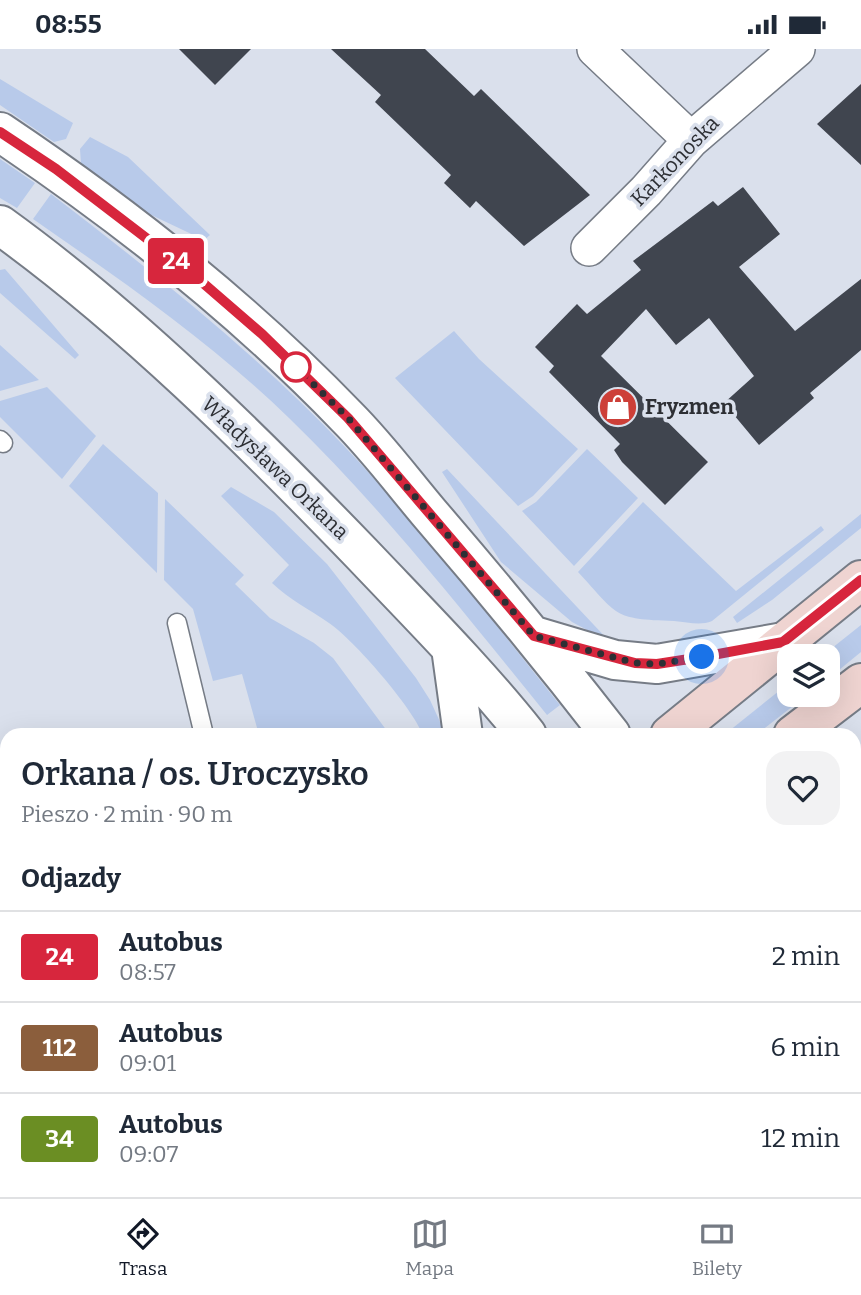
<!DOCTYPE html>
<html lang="pl">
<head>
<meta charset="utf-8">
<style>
	:root { --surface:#fff; --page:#f2f2f3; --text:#1f2937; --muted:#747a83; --line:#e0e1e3; --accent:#111827 }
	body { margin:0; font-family:Bitter,serif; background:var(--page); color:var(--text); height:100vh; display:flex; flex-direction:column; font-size:26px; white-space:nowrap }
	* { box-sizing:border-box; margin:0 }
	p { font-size:23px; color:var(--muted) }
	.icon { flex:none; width:38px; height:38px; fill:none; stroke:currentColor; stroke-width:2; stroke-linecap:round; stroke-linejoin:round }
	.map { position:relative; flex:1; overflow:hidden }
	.details { position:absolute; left:0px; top:679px; width:861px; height:469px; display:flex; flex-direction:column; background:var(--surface); border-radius:21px 21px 0 0; box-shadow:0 7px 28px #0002 }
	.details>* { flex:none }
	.badge { padding:0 14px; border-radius:5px; font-size:24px; line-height:46px }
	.controls { position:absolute; left:777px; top:595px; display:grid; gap:14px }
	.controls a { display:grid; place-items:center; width:63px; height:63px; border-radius:14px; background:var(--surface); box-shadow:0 7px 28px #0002; font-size:35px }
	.you { position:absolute; width:35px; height:35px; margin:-18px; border:5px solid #fff; border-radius:50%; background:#1a73e8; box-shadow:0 0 0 10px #1a73e833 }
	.map>.badge { position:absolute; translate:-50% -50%; box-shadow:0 0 0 4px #fff }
	h2 { padding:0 21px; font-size:26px; line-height:63px }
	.round { display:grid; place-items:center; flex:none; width:74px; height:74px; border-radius:21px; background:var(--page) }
	.summary { display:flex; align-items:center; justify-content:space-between; height:119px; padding:0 21px }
	h1 { font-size:33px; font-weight:600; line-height:52px }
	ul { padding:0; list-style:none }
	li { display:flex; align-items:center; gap:21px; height:91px; padding:0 21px; border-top:2px solid var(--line) }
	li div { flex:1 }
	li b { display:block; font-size:26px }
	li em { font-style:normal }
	li .badge { min-width:77px; font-weight:700; text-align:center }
	.status { display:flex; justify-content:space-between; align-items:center; height:49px; padding:0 35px; background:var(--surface); direction:ltr }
	.status svg { height:19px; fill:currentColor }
	.tab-bar { display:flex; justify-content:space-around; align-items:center; height:98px; border-top:2px solid var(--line); background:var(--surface); font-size:19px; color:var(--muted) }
	.tab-bar a { display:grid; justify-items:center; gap:4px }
	.tab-bar .current { color:var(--accent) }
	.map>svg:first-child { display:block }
	.green { fill:#b8caea }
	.building { fill:#40454f }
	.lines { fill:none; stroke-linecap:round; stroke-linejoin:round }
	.service-casing { stroke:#767c86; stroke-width:21 }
	.minor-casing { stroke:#767c86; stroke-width:38 }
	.tertiary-casing { stroke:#767c86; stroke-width:42 }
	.secondary-casing { stroke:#767c86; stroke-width:42 }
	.service { stroke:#fff; stroke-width:18 }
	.minor { stroke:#fff; stroke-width:35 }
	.tertiary { stroke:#fff; stroke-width:38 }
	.secondary { stroke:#efd4d1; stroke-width:38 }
	.line-casing { stroke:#fff; stroke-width:16 }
	.line { stroke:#d7263d; stroke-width:10 }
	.walk { stroke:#2d2f34; stroke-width:7; stroke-dasharray:0 12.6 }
	.stop-dot { fill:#fff; stroke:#d7263d; stroke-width:3.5 }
	.labels { text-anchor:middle; stroke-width:7; stroke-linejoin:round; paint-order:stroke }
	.street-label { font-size:21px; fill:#2d2f34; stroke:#dae0ec }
	.poi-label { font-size:21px; font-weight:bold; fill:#2d2f34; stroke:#dae0ec; text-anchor:start }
</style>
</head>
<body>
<div class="status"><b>08:55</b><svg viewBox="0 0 49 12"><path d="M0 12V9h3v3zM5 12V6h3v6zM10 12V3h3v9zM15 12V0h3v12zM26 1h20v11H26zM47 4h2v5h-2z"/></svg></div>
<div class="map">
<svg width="861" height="1148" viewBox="0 0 861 1148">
	<rect width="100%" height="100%" fill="#dae0ec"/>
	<!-- green -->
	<path class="green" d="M0,30L73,74L66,90L54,93L0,56Z
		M90,88L128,108L210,186L204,191L145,163L81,115L80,100Z
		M0,110L35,134L17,159L0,149Z
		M51,145C154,224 256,304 345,398C422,479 490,569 560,656L547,666C464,564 384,461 289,369C212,294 121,231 33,170Z
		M5,220L79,306L75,310L0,244V221Z
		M454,282L479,310L578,400L533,447L518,457L395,329Z
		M0,296L39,331L0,342Z
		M47,338L96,387L62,430L0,368V352Z
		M103,395L158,444L157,524L69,437Z
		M587,400L638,449L574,517L522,462L536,453Z
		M447,420L610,593L572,573L501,513L442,423Z
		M231,438L274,463L327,515L416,629L430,651L446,686H423C412,658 354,591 329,574C309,560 290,551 272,534L289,516L221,447Z
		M165,450L244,526L235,535L270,569L314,594L333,609L390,686H259L242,625L213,632L193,560L164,531Z
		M643,453L736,542L821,477L824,481L712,572C700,577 688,573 674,572C612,570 619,567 578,523Z
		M861,465V479L772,551L737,574L733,568Z
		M861,576V603L828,630V607H822Z
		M789,634V646H807L756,686H724Z
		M861,740V832C850,814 850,758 861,740Z
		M854,870L861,882V932L854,921Z
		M4,1061H7V1116L0,1121V1064Z
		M353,1141H709V1148H344Z
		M718,1141H789L795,1148H717Z"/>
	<!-- building -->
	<path class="building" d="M179,0H251L215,36Z
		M331,0H425L474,47L481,40L590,146L524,197L476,152L470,159L444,134L451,126L375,53L381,46Z
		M861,35V116L817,75Z
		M743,138L780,185L739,218L795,282L861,230V301L810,344L814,349L759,396L724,354L754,327L709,269L676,296L646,260L601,307L708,413L665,456L622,413L614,401L620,395L549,323L554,317L535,298L577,255L587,265L641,221L633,212L713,152L718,157Z"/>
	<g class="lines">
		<!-- service casing -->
		<g class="service-casing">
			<path id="service" d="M0,391L3,394
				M177,574L204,686
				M0,1033L7,1027"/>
		</g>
		<!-- minor casing -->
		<g class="minor-casing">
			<path id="minor" d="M595,0L691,91
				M589,199L646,142L691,91L797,0"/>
		</g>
		<!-- tertiary casing -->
		<g class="tertiary-casing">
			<path id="tertiary" d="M0,83C124,166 243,260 347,368C377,398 403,433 430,465C492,537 552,610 611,686
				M0,176C129,269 252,391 362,505C418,564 476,622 527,686
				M534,587L615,611L657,615L784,593
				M451,599L463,686
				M854,991L861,999
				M854,1115L861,1124"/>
		</g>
		<!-- secondary casing -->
		<g class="secondary-casing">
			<path id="secondary" d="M670,686L861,531
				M793,686L861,634
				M97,1148L106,1141
				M206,1148L215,1141"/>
		</g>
		<!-- service -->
		<use href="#service" class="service"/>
		<!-- minor -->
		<use href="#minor" class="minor"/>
		<!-- tertiary -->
		<use href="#tertiary" class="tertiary"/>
		<!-- secondary -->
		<use href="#secondary" class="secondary"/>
	</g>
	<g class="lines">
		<!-- line casing -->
		<g class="line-casing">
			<path id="line" d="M0,83L56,120L188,221L262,285L348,369L534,587L635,614L657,615L702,608L783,593L861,531"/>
		</g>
		<!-- line -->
		<use href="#line" class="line"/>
		<!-- walk -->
		<path class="walk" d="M296,318L348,369L534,587L635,614L657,615L702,608"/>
	</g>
	<!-- icons -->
	<defs>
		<g id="shop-disc" transform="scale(2.0125)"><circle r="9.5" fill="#cd3f38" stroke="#dae0ec"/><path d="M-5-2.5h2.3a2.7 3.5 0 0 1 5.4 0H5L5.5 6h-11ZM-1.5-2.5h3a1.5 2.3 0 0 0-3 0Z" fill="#fff"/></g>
	</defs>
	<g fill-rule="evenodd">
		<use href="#shop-disc" x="618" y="358"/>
	</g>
	<!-- markers -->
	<circle class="stop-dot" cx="296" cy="318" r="14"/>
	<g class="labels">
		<!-- street labels -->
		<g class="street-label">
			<text transform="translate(675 112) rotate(-46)" y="7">Karkonoska</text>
			<text transform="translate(275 419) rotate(44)" y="7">Władysława Orkana</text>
		</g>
		<!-- poi labels -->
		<g class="poi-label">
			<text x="645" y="365">Fryzmen</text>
		</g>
	</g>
</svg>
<div class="controls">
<a><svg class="icon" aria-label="layers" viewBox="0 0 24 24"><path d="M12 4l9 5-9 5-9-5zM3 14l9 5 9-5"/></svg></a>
</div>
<div class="you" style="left:702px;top:608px"></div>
<b class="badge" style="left:176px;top:212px;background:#d7263d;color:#fff">24</b>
<section class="details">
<div class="summary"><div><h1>Orkana / os. Uroczysko</h1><p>Pieszo · 2 min · 90 m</p></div><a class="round"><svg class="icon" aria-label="heart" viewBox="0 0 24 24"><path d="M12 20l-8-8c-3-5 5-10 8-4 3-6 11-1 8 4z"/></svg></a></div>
<h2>Odjazdy</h2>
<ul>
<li><span class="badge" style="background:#d7263d;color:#fff">24</span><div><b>Autobus</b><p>08:57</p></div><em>2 min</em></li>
<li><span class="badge" style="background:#8b5e3c;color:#fff">112</span><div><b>Autobus</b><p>09:01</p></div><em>6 min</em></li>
<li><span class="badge" style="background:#6b8e23;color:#fff">34</span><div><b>Autobus</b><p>09:07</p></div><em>12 min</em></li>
</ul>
</section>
</div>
<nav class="tab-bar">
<a class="current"><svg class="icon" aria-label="directions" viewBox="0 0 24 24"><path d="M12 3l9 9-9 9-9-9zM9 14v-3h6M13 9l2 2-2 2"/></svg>Trasa</a>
<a><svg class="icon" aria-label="map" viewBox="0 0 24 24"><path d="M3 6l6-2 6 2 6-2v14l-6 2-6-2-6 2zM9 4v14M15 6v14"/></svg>Mapa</a>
<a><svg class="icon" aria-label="tickets" viewBox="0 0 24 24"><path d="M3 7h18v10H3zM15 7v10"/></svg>Bilety</a>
</nav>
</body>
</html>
